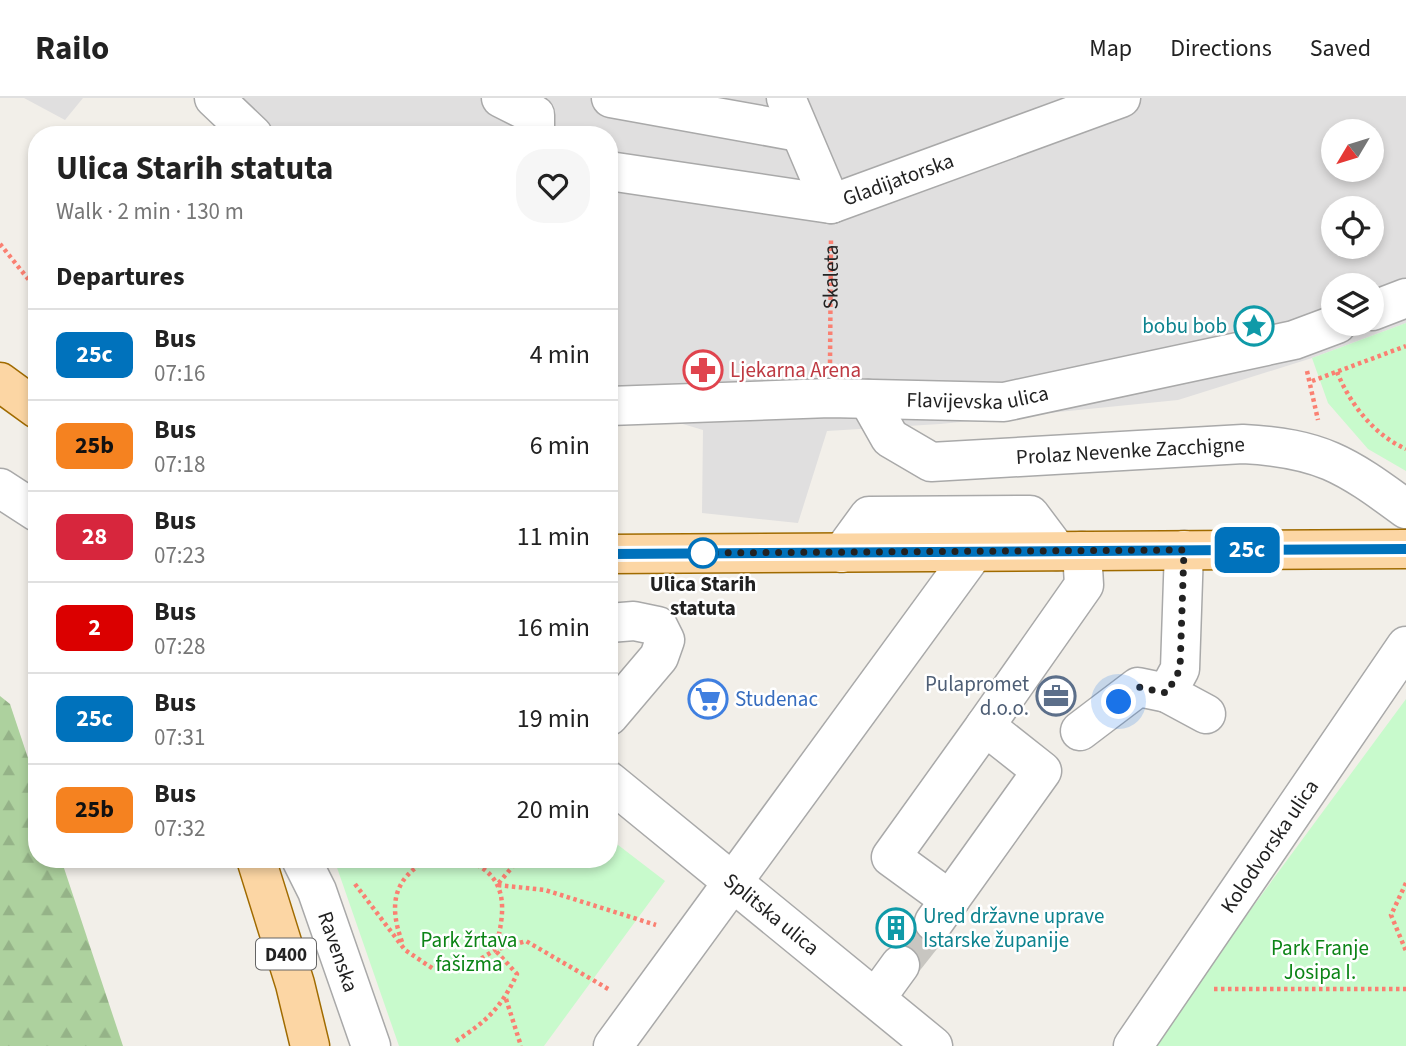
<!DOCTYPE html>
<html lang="en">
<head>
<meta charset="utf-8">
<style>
	:root { --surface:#fff; --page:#f6f6f6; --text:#222; --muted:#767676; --line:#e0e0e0 }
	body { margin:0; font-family:"Source Sans 3",sans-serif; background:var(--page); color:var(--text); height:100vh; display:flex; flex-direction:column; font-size:26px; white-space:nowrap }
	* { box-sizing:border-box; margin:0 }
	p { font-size:23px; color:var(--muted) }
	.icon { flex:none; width:38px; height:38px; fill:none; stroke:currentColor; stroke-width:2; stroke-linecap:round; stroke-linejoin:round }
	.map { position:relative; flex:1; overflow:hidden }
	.details { position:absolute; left:28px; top:28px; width:590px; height:742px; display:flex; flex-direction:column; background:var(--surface); border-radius:28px; box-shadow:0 4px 10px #0003 }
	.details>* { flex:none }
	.badge { padding:0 14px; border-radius:10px; font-size:24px; line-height:46px }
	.needle { width:46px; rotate:232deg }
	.tools { position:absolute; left:1321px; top:21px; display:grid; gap:14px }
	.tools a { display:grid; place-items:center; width:63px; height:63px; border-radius:50%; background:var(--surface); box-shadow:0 4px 10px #0003; font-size:35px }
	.you { position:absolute; width:35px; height:35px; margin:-18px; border:5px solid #fff; border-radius:50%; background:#1a73e8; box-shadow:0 0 0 10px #1a73e833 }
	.map>.badge { position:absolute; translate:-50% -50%; box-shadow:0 0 0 4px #fff }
	h2 { padding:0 28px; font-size:26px; line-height:63px }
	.round { display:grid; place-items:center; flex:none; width:74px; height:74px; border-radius:28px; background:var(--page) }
	.summary { display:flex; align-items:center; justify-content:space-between; height:119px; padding:0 28px }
	h1 { font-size:33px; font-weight:700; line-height:52px }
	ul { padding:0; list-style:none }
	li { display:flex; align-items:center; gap:21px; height:91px; padding:0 28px; border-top:2px solid var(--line) }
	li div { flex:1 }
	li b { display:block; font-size:26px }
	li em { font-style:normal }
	li .badge { min-width:77px; font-weight:700; text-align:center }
	header { display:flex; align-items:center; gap:42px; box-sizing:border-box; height:98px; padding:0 35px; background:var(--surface); border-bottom:2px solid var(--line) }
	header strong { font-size:33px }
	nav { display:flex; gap:38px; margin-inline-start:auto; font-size:24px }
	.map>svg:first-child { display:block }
	.residential { fill:#e0dfdf; fill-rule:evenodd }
	.forest { fill:url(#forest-firs) }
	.park { fill:#c8facc }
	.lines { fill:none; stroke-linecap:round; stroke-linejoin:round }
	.minor-tunnel { stroke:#c8c6c1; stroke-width:38; stroke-dasharray:38 19; stroke-linecap:butt }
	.minor-casing { stroke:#a9a9a9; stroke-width:41 }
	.major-casing { stroke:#a06b00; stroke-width:41 }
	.path { stroke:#fa8072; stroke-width:4.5; stroke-dasharray:3.5 3.5; stroke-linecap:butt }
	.minor { stroke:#fff; stroke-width:38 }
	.major { stroke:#fcd6a4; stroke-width:38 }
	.line-casing { stroke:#fff; stroke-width:16 }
	.line { stroke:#0072bc; stroke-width:10 }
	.walk { stroke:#222; stroke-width:7; stroke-dasharray:0 12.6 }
	.stop-dot { fill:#fff; stroke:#0072bc; stroke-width:3.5 }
	.labels { text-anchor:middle; stroke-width:5; stroke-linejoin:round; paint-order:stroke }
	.shield { fill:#fff; stroke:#646464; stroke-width:2 }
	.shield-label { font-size:19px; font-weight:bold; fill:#222 }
	.street-label { font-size:21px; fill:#222; stroke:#fff }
	.culture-label { font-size:21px; fill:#0d838f; stroke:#fff; text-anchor:end }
	.health-label { font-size:21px; fill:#be3a42; stroke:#fff; text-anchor:start }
	.stop-label { font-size:21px; font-weight:bold; fill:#222; stroke:#fff }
	.service-label { font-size:21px; fill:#4e5e75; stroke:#fff; text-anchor:end }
	.shop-label { font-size:21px; fill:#366cbe; stroke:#fff; text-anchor:start }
	.park-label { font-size:21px; fill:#0c8416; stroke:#fff }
</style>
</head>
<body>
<header>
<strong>Railo</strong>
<nav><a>Map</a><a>Directions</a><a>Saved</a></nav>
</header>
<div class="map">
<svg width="1406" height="948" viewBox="0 0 1406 948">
	<defs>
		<pattern id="forest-firs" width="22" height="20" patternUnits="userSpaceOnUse" patternTransform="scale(1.75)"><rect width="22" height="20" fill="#add19e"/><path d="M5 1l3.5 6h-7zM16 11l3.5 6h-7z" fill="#95b388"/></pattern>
	</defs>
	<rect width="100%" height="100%" fill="#f2efe9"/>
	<!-- residential -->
	<path class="residential" d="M24,0H83L65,22Z
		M194,0H1406V225L1312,260L1178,302L940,326L827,333L798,425L702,415L703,332L609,304V37H235ZM1334,33H1372V72H1334ZM1334,110H1372V149H1334ZM1334,187H1372V226H1334Z"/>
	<!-- forest -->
	<path class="forest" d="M0,598L10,606L37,687V761H61L123,948H0Z"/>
	<!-- park -->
	<path class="park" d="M1406,225V373L1368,351L1328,305L1312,260Z
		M1406,601V948H1150Z
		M609,740L665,783L544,948H399L334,761H609Z"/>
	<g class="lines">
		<!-- minor-tunnel -->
		<path class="minor-tunnel" d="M900,867L934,824"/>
		<!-- minor casing -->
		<g class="minor-casing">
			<g id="minor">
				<path d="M214,0L253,37"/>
				<path d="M501,0L535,17V37"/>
				<path d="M611,0L799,34"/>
				<path d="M786,0L831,106"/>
				<path id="s2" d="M609,73L831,106L1121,0"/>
				<path d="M1372,213L1406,200"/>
				<path id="s3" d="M868,301L890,340L931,364L1243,346C1320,350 1345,366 1406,411"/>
				<path id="s4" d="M609,308L830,300L1004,304L1294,242L1337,226"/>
				<path d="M0,390L37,414"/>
				<path d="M1184,452L1180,571L1167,595L1206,616"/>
				<path d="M842,455L869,418L1030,417L1057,453"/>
				<path d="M609,525L634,523L658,528L665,542L659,559L609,618"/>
				<path d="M1080,633L1138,589L1167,595"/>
				<path id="s5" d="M609,683L933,948"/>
				<path id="s6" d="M301,761L317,793L371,948"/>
				<path d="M950,802L891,759L985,628"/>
				<path d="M934,824L1042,673L985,628L1084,487L1082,453"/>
				<path d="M876,900L900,867"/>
				<path d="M613,948L974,454"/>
				<path id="s7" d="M1133,948L1406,548"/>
			</g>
		</g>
		<!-- major casing -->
		<g class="major-casing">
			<path id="major" d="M0,284L37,311
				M609,456L1406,451
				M256,761L295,886L310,948"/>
		</g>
		<!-- path -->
		<g class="path">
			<path d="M0,146L37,192"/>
			<path id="s1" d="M830,265L831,141"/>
			<path d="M1307,273L1318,322"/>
			<path d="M1337,274C1350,306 1374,337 1406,351"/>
			<path d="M1312,283L1406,248"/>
			<path d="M519,761L497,787L545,792L656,827"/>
			<path d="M1406,785L1391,817L1406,853"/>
			<path d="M355,786L405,852L435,872L466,870L495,852L526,843L610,892"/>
			<path d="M402,844C389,808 392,780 430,761"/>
			<path d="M1214,891H1406"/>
			<path d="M506,901L521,948"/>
			<path d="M456,943C487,923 501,910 517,876L495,852C506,812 510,776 463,761"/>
		</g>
		<!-- minor -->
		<use href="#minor" class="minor"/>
		<!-- major -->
		<use href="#major" class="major"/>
	</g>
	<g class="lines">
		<!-- line casing -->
		<g class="line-casing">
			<path id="line" d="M609,456L1406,451"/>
		</g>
		<!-- line -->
		<use href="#line" class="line"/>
		<!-- walk -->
		<path class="walk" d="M703,455L1184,452L1180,571L1167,595L1138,589L1119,604"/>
	</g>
	<!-- icons -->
	<defs>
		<g id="sight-ring" transform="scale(2.0125)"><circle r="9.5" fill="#fff" stroke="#0f9aa8" stroke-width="1.5"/><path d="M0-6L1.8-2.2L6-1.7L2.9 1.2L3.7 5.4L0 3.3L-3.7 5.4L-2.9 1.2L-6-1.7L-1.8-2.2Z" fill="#0f9aa8"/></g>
		<g id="pharmacy-ring" transform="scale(2.0125)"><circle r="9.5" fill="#fff" stroke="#e0444e" stroke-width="1.5"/><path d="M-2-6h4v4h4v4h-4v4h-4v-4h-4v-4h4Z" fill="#e0444e"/></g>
		<g id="office-ring" transform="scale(2.0125)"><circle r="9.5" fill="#fff" stroke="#5c6f8a" stroke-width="1.5"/><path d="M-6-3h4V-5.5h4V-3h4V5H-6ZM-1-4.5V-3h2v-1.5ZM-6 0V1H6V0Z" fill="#5c6f8a"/></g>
		<g id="supermarket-ring" transform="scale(2.0125)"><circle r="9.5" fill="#fff" stroke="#3f7fe0" stroke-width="1.5"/><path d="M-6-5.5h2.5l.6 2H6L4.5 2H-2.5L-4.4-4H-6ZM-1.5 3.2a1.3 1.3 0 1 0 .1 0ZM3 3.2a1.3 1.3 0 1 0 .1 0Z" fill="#3f7fe0"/></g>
		<g id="building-ring" transform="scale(2.0125)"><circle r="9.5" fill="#fff" stroke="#0f9aa8" stroke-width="1.5"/><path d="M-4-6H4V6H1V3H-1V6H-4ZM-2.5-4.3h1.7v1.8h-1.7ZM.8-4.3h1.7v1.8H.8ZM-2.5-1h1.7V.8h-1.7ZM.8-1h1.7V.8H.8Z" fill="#0f9aa8"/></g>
	</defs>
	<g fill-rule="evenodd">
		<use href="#sight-ring" x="1254" y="228"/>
		<use href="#pharmacy-ring" x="703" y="272"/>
		<use href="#office-ring" x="1056" y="598"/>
		<use href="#supermarket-ring" x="708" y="601"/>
		<use href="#building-ring" x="896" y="830"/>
	</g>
	<!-- markers -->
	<circle class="stop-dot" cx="703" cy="455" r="14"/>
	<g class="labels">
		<!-- shield labels -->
		<rect class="shield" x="256" y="840.5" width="60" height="31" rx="5"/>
		<g class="shield-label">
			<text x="286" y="863">D400</text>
		</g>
		<!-- street labels -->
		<g class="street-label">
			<text dy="7" stroke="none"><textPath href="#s2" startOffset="296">Gladijatorska</textPath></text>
			<text dy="7" stroke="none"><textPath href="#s1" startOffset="86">Skaleta</textPath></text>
			<text dy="7" stroke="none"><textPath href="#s4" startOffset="369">Flavijevska ulica</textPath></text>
			<text dy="7" stroke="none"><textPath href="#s3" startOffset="292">Prolaz Nevenke Zacchigne</textPath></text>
			<text dy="7" stroke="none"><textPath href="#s7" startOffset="242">Kolodvorska ulica</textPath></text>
			<text dy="7" stroke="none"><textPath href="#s5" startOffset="210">Splitska ulica</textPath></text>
			<text dy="7" stroke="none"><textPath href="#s6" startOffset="100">Ravenska</textPath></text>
		</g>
		<!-- culture labels -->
		<g class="culture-label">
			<text x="1227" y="235">bobu bob</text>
			<text x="923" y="825" text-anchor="start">Ured državne uprave<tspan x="923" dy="24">Istarske županije</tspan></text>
		</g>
		<!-- health labels -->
		<g class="health-label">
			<text x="730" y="279">Ljekarna Arena</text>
		</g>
		<!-- stop labels -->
		<g class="stop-label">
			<text x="703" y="493">Ulica Starih<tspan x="703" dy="24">statuta</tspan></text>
		</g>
		<!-- service labels -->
		<g class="service-label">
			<text x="1029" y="593">Pulapromet<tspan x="1029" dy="24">d.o.o.</tspan></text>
		</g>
		<!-- shop labels -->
		<g class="shop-label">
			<text x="735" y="608">Studenac</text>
		</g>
		<!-- park labels -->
		<g class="park-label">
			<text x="469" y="849">Park žrtava<tspan x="469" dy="24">fašizma</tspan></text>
			<text x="1320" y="857">Park Franje<tspan x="1320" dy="24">Josipa I.</tspan></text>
		</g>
	</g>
</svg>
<div class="tools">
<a><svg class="needle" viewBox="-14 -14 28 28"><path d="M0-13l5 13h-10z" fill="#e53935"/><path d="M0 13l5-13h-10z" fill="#767676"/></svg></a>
<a><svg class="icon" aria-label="locate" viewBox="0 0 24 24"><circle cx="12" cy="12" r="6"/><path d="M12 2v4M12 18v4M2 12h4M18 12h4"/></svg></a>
<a><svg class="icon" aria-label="layers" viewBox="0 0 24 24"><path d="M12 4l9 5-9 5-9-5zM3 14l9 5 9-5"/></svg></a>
</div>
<div class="you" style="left:1119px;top:604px"></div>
<b class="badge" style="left:1247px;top:452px;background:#0072bc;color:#fff">25c</b>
<section class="details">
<div class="summary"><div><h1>Ulica Starih statuta</h1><p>Walk · 2 min · 130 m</p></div><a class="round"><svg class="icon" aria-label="heart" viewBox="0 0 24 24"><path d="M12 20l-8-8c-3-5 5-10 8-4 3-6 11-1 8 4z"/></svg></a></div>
<h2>Departures</h2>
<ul>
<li><span class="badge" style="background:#0072bc;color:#fff">25c</span><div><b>Bus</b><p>07:16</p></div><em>4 min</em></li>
<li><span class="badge" style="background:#f58220;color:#111">25b</span><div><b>Bus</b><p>07:18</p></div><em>6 min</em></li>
<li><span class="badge" style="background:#d7263d;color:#fff">28</span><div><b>Bus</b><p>07:23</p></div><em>11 min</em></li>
<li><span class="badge" style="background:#db0000;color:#fff">2</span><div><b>Bus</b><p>07:28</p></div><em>16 min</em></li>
<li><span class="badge" style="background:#0072bc;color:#fff">25c</span><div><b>Bus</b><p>07:31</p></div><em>19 min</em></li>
<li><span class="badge" style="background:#f58220;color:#111">25b</span><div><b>Bus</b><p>07:32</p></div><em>20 min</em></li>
</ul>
</section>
</div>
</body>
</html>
